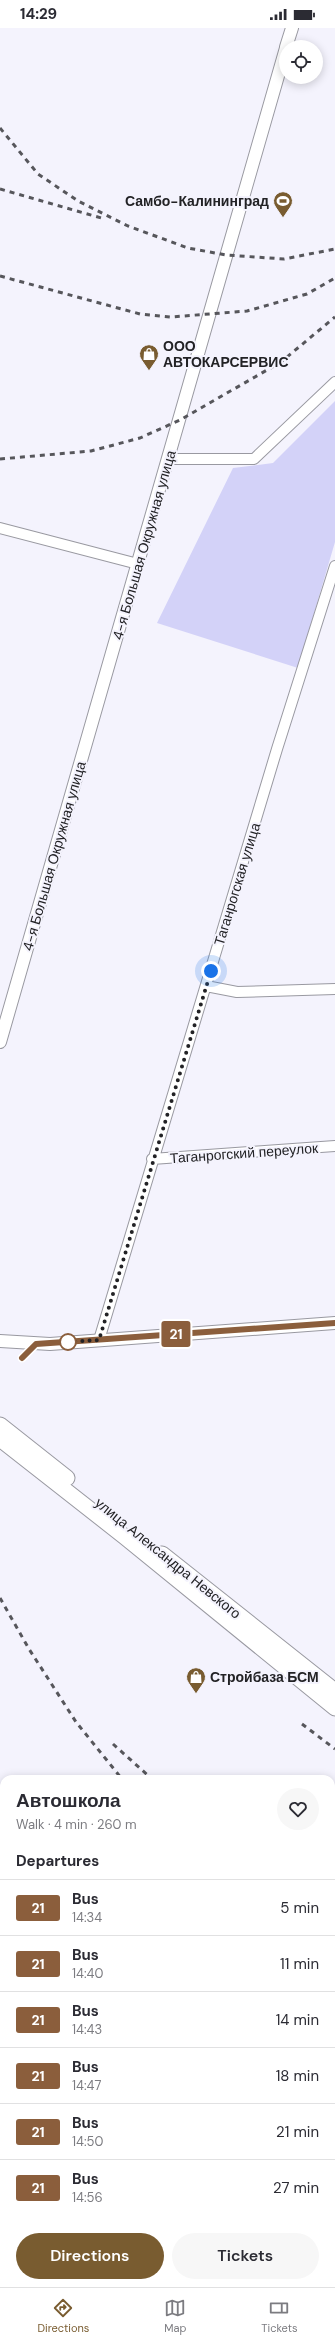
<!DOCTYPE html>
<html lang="en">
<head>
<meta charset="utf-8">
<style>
	:root { --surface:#fff; --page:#f7f7f7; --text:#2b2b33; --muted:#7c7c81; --line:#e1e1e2; --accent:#795c30 }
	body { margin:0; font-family:"DM Sans",sans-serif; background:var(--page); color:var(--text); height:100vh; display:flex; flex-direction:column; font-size:15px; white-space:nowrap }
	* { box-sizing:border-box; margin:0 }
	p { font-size:13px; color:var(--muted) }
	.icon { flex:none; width:22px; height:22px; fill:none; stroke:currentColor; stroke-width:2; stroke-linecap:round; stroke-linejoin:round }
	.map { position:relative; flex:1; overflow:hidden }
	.side { position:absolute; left:0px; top:1747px; width:335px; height:512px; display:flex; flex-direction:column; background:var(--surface); border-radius:12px 12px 0 0; box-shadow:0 2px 10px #0003 }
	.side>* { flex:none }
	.badge { padding:0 8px; border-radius:3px; font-size:14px; line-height:26px }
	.controls { position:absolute; left:279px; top:12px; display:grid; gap:8px }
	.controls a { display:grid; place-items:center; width:44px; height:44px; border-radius:50%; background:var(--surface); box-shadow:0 2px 10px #0003; font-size:20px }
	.you { position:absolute; width:20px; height:20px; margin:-10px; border:3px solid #fff; border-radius:50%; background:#1a73e8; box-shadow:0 0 0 6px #1a73e833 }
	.map>.badge { position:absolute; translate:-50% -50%; box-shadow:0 0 0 2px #fff }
	h2 { padding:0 16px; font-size:15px; line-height:36px }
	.round { display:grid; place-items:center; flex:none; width:42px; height:42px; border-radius:21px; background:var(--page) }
	.summary { display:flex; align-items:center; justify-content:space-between; height:68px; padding:0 16px }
	h1 { font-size:19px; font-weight:600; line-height:30px }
	.cta { display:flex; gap:8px; margin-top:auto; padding:8px 16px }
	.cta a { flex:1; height:46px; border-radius:24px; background:var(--accent); color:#fff; font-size:16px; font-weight:600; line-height:46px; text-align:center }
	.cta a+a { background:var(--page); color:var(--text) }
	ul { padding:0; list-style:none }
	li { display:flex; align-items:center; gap:12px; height:56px; padding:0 16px; border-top:1px solid var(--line) }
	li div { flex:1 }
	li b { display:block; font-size:15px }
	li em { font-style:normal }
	li .badge { min-width:44px; font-weight:700; text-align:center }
	.status { display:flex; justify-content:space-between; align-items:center; height:28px; padding:0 20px; background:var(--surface); direction:ltr }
	.status svg { height:11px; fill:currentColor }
	.tab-bar { display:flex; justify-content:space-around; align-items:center; height:56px; border-top:1px solid var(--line); background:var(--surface); font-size:11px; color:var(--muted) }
	.tab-bar a { display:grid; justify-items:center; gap:2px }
	.tab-bar .current { color:var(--accent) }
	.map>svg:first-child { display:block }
	.grass { fill:#d3d2f8 }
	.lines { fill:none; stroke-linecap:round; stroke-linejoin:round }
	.stream { stroke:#c2bffc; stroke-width:3 }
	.minor-casing { stroke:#9999a1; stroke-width:12 }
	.tertiary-casing { stroke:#9999a1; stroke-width:14 }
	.primary-casing { stroke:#9999a1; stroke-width:17 }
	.minor { stroke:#fff; stroke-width:10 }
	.tertiary { stroke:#fff; stroke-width:12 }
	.primary { stroke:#fff; stroke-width:15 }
	.rail { stroke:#56565b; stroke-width:3; stroke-dasharray:5 5; stroke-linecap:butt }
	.line-casing { stroke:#fff; stroke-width:9 }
	.line { stroke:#8b5e3c; stroke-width:6 }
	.walk { stroke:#222225; stroke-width:4; stroke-dasharray:0 7.2 }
	.stop-dot { fill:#fff; stroke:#8b5e3c; stroke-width:2 }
	.labels { text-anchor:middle; stroke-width:4; stroke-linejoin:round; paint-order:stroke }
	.poi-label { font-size:14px; font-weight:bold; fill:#222225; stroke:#f4f3fd; text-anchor:start }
	.street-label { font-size:14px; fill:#222225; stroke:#f4f3fd }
</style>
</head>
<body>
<div class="status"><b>14:29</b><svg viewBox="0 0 49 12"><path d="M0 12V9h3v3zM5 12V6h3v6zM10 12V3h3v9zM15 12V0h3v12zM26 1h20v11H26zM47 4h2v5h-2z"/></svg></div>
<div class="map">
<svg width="335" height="2259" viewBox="0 0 335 2259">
	<rect width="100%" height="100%" fill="#f4f3fd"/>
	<!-- grass -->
	<path class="grass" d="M335,373V514L298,640L157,595L233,440L273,435Z"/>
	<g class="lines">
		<!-- stream -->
		<path class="stream" d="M331,2093L335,2094"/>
		<!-- minor casing -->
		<g class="minor-casing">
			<path id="minor" d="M168,431H254L335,354
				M0,500L138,536
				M206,958L237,964L335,961
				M152,1131L335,1118
				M99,1312L277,721L335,538
				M0,2231H4
				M269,2255L289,2259
				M244,2259V2255"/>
		</g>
		<!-- tertiary casing -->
		<g class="tertiary-casing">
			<path id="tertiary" d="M286,19L292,0
				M0,1014L286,20
				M0,1313L50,1316L335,1295"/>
		</g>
		<!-- primary casing -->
		<g class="primary-casing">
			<path id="primary" d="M0,1397L67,1450
				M0,1411L125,1509L335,1680
				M162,1526L335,1663"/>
		</g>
		<!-- minor -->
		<use href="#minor" class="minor"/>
		<!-- tertiary -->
		<use href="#tertiary" class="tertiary"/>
		<!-- primary -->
		<use href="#primary" class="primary"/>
		<!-- rail -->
		<path class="rail" d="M0,100L38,146L78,173L128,198L188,220L226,227L284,231L335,221
			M0,161L105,191
			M0,248L140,286L171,289L247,283L307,266L335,250
			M0,431L91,423L140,410L180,392L281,334L335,289
			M0,1570L29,1621L76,1694L122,1751
			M302,1696L335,1721
			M113,1716L152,1751
			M331,1896L335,1898
			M331,1941L335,1944
			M0,2086H4
			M331,2133L335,2134"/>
	</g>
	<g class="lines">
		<!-- line casing -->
		<g class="line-casing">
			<path id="line" d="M22,1330L36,1316L335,1295"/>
		</g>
		<!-- line -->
		<use href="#line" class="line"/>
		<!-- walk -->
		<path class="walk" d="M68,1314L99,1312L211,943"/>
	</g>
	<!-- icons -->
	<defs>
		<g id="stadium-pin" transform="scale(1)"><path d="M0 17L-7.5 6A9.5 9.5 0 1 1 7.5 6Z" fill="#795c30" stroke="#f4f3fd"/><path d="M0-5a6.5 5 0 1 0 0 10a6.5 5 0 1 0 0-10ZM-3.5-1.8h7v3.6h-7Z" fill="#fff"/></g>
		<g id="shop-pin" transform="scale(1)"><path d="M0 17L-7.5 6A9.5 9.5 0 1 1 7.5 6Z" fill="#795c30" stroke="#f4f3fd"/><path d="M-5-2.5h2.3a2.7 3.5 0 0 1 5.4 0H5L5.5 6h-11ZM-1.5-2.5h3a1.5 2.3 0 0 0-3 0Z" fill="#fff"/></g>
	</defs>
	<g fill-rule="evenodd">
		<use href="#stadium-pin" x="283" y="173"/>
		<use href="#shop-pin" x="149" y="326"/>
		<use href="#shop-pin" x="196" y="1649"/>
	</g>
	<!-- markers -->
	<circle class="stop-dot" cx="68" cy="1314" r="8"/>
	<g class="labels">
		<!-- poi labels -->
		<g class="poi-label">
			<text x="269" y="178" text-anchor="end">Самбо-Калининград</text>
			<text x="163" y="323">ООО<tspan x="163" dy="16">АВТОКАРСЕРВИС</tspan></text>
			<text x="210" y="1654">Стройбаза БСМ</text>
		</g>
		<!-- street labels -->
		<g class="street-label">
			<text transform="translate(144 517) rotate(-74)" y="5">4-я Большая Окружная улица</text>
			<text transform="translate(54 828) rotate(-74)" y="5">4-я Большая Окружная улица</text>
			<text transform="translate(237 856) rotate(-73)" y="5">Таганрогская улица</text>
			<text transform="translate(244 1125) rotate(-4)" y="5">Таганрогский переулок</text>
			<text transform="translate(168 1530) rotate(39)" y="5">улица Александра Невского</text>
		</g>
	</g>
</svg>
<div class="controls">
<a><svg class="icon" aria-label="locate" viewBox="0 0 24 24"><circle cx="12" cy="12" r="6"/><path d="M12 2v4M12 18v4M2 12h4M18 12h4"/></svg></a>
</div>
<div class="you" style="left:211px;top:943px"></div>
<b class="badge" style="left:176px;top:1306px;background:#8b5e3c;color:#fff">21</b>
<section class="side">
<div class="summary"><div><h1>Автошкола</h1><p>Walk · 4 min · 260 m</p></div><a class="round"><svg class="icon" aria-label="heart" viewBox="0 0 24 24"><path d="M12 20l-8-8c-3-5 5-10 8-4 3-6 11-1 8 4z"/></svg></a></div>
<h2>Departures</h2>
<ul>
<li><span class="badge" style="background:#8b5e3c;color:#fff">21</span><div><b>Bus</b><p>14:34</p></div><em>5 min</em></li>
<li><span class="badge" style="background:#8b5e3c;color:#fff">21</span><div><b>Bus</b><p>14:40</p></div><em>11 min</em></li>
<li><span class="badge" style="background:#8b5e3c;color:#fff">21</span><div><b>Bus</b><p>14:43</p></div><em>14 min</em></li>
<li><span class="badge" style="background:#8b5e3c;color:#fff">21</span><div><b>Bus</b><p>14:47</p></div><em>18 min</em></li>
<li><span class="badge" style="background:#8b5e3c;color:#fff">21</span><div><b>Bus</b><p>14:50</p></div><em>21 min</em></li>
<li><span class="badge" style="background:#8b5e3c;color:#fff">21</span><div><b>Bus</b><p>14:56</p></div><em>27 min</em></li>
</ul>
<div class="cta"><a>Directions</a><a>Tickets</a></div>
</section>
</div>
<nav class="tab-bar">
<a class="current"><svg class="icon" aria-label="directions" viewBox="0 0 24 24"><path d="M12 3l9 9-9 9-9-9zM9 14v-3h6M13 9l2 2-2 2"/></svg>Directions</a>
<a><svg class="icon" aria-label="map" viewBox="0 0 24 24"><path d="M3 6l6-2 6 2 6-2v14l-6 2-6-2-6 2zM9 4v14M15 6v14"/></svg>Map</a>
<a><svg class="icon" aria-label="tickets" viewBox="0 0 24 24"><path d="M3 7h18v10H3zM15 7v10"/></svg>Tickets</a>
</nav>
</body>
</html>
